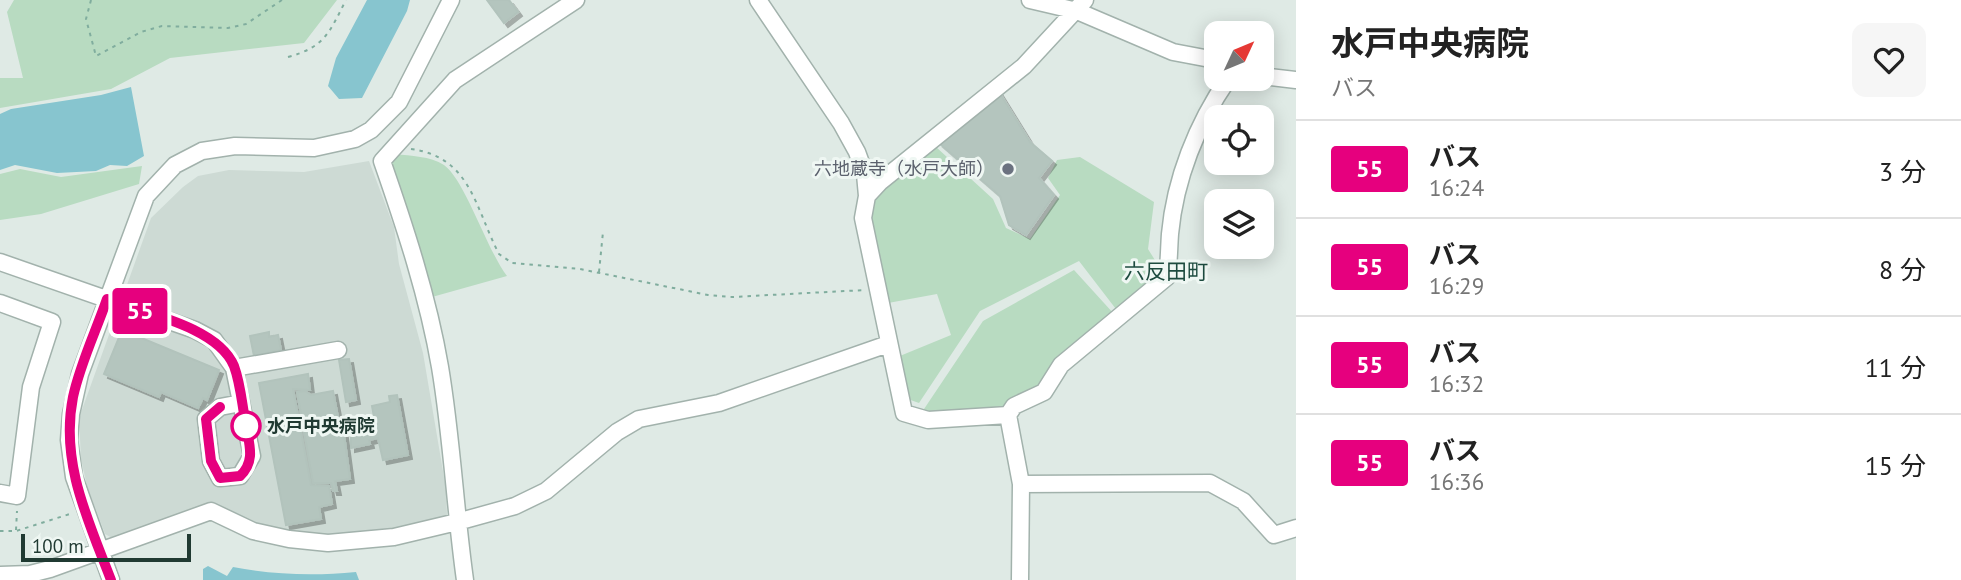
<!DOCTYPE html>
<html lang="ja">
<head>
<meta charset="utf-8">
<style>
	:root { --surface:#fff; --page:#f6f6f6; --text:#222; --muted:#767676; --line:#e0e0e0 }
	body { margin:0; font-family:"PT Sans","Noto Sans JP",sans-serif; background:var(--page); color:var(--text); height:100vh; display:flex; flex-direction:column; font-size:26px; white-space:nowrap }
	* { box-sizing:border-box; margin:0 }
	p { font-size:23px; color:var(--muted) }
	.icon { flex:none; width:38px; height:38px; fill:none; stroke:currentColor; stroke-width:2; stroke-linecap:round; stroke-linejoin:round }
	.map { position:relative; flex:1; overflow:hidden }
	.details { display:flex; flex-direction:column; background:var(--surface); width:665px }
	.details>* { flex:none }
	.badge { padding:0 14px; border-radius:5px; font-size:24px; line-height:46px }
	.needle { width:46px; rotate:46deg }
	.controls { position:absolute; left:1204px; top:21px; display:grid; gap:14px }
	.controls a { display:grid; place-items:center; width:70px; height:70px; border-radius:14px; background:var(--surface); box-shadow:0 4px 18px #0003; font-size:35px }
	.scale { position:absolute; left:21px; bottom:18px; width:170px; box-sizing:border-box; padding-left:7px; border:4px solid #203a32; border-top:0; font-size:19px; line-height:24px; white-space:nowrap; color:#203a32; -webkit-text-stroke:5px #eff7f3; paint-order:stroke }
	.map>.badge { position:absolute; translate:-50% -50%; box-shadow:0 0 0 4px #fff }
	.round { display:grid; place-items:center; flex:none; width:74px; height:74px; border-radius:14px; background:var(--page) }
	.head { display:flex; align-items:center; justify-content:space-between; height:119px; padding:0 35px }
	h1 { font-size:33px; font-weight:700; line-height:52px }
	ul { padding:0; list-style:none }
	li { display:flex; align-items:center; gap:21px; height:98px; padding:0 35px; border-top:2px solid var(--line) }
	li div { flex:1 }
	li b { display:block; font-size:26px }
	li em { font-style:normal }
	li .badge { min-width:77px; font-weight:700; text-align:center }
	main { display:flex; flex:1; min-height:0 }
	.map>svg:first-child { display:block }
	.built { fill:#cddad4 }
	.green { fill:#b8dbc1 }
	.water { fill:#87c5cf }
	.building { fill:#b4c5be; stroke:#b2c3bc; stroke-width:2; filter:url(#shadow) }
	.lines { fill:none; stroke-linecap:round; stroke-linejoin:round }
	.minor-casing { stroke:#a2b2ac; stroke-width:19 }
	.path { stroke:#80ad9e; stroke-width:2; stroke-dasharray:3.5 5; stroke-linecap:butt }
	.minor { stroke:#fff; stroke-width:16 }
	.line-casing { stroke:#fff; stroke-width:16 }
	.line { stroke:#e6007e; stroke-width:10 }
	.worship-dot { fill:#6b7280; stroke:#eff7f3; stroke-width:2.5 }
	.stop-dot { fill:#fff; stroke:#e6007e; stroke-width:3.5 }
	.labels { text-anchor:middle; stroke-width:6; stroke-linejoin:round; paint-order:stroke }
	.worship-label { font-size:18px; fill:#5b616d; stroke:#eff7f3; text-anchor:end }
	.stop-label { font-size:18px; font-weight:bold; fill:#203a32; stroke:#eff7f3; text-anchor:start }
	.quarter-label { font-size:21px; fill:#1d4b3f; stroke:#eff7f3 }
</style>
</head>
<body>
<main>
<div class="map">
<svg width="1296" height="580" viewBox="0 0 1296 580">
	<defs>
		<filter id="shadow"><feDropShadow dx="4" dy="4" stdDeviation="0" flood-color="#0004"/></filter>
	</defs>
	<rect width="100%" height="100%" fill="#dfeae5"/>
	<!-- built -->
	<path class="built" d="M369,161L394,227L399,264L423,353L446,489L447,516L349,540L274,532L225,512L114,539L105,534L87,486L81,459L79,418L151,218L183,187L198,176L229,170L304,172Z"/>
	<!-- green -->
	<path class="green" d="M14,0H337L304,43L170,58L111,89L0,108V78H23L7,12Z
		M936,147L993,199L1006,228L1030,239L1060,195L1048,178L1057,160L1080,157L1154,202L1148,249L1163,273L1119,313L1079,261L980,311L919,403L902,397L895,358L951,335L937,294L888,303L870,217L873,190Z
		M395,154C411,156 430,156 444,165C465,180 487,250 507,276L432,297L391,166Z
		M142,166L139,184L41,214L0,220V174L20,169L61,177Z
		M1074,270L1114,314L1042,386L1005,411L922,412L983,321Z"/>
	<!-- water -->
	<path class="water" d="M367,0H410L407,11L362,98L339,99L328,86L336,58Z
		M131,87L144,156L127,166L110,165L96,171L57,173L15,165L0,170V114L11,109L101,95Z
		M208,566L227,576L233,567C274,575 315,576 356,572L359,580H203V569Z"/>
	<!-- building -->
	<path class="building" d="M487,0H509L518,12L504,23Z
		M999,92L1030,142L1052,161L1039,178L1054,195L1026,235L1009,225L1000,196L939,143Z
		M122,330L219,370L207,400L203,398L198,408L161,392L159,397L104,374Z
		M269,332V337L278,335L281,350L254,356L250,336Z
		M349,359L356,400L346,402L339,360Z
		M308,374L310,390L293,389L311,485L329,486L332,504L319,507L321,519L286,525L259,383Z
		M305,391L311,395L333,391L340,428L343,427L350,479L335,481L337,491H333L331,483H313L297,392Z
		M397,395L408,455L383,460L378,438L369,440L370,444L351,448V426L375,422L372,406L390,402L389,396Z"/>
	<g class="lines">
		<!-- minor casing -->
		<g class="minor-casing">
			<path id="minor" d="M758,0L841,123L857,152L865,174L867,196L863,218L904,413L928,420L1008,415
				M1030,0L1077,11L1173,52L1210,59L1216,63
				M1262,76L1296,80
				M867,196L880,182L1024,66L1085,0
				M0,262L195,330L214,340L234,368L252,456L240,476L220,478L211,461L206,419L220,407L241,403
				M0,303L52,322L31,387L17,496L0,493
				M234,368L338,350
				M1021,484L1210,483L1243,501L1274,535L1296,528
				M0,575L30,574L50,569L211,511L253,531L289,539L328,543L394,537L457,522L515,506L546,491L617,432L639,419L719,403L888,344
				M111,580L74,477L69,440L71,414L80,374L146,196L175,165L202,151L235,146L314,148L355,139L371,130L399,102L451,0
				M465,580C455,509 452,438 440,367C428,297 405,227 382,161L455,80L576,0
				M1020,580L1021,484L1008,415L1014,406L1044,392L1061,365L1167,277C1169,263 1169,248 1170,234C1175,179 1197,124 1228,79"/>
		</g>
		<!-- path -->
		<path class="path" d="M91,0L86,19L96,56L141,32L162,26L228,28L246,24L282,0
			M288,57C325,47 329,33 346,0
			M411,149C471,157 475,208 499,254L512,263L580,269L708,295L732,297L865,290
			M599,272L603,232
			M16,530L17,511
			M0,531H16L73,513"/>
		<!-- minor -->
		<use href="#minor" class="minor"/>
	</g>
	<g class="lines">
		<!-- line casing -->
		<g class="line-casing">
			<path id="line" d="M111,580C88,520 60,462 73,397C80,364 96,331 107,299C145,313 218,327 234,366C241,385 242,406 246,425C249,444 256,461 240,476L220,478L211,461L206,419L220,407"/>
		</g>
		<!-- line -->
		<use href="#line" class="line"/>
	</g>
	<!-- markers -->
	<circle class="worship-dot" cx="1008" cy="169" r="7"/>
	<circle class="stop-dot" cx="246" cy="426" r="14"/>
	<g class="labels">
		<!-- worship labels -->
		<g class="worship-label">
			<text x="994" y="175">六地蔵寺（水戸大師）</text>
		</g>
		<!-- stop labels -->
		<g class="stop-label">
			<text x="267" y="432">水戸中央病院</text>
		</g>
		<!-- quarter labels -->
		<g class="quarter-label">
			<text x="1166" y="279">六反田町</text>
		</g>
	</g>
</svg>
<div class="controls">
<a><svg class="needle" viewBox="-14 -14 28 28"><path d="M0-13l5 13h-10z" fill="#e53935"/><path d="M0 13l5-13h-10z" fill="#767676"/></svg></a>
<a><svg class="icon" aria-label="locate" viewBox="0 0 24 24"><circle cx="12" cy="12" r="6"/><path d="M12 2v4M12 18v4M2 12h4M18 12h4"/></svg></a>
<a><svg class="icon" aria-label="layers" viewBox="0 0 24 24"><path d="M12 4l9 5-9 5-9-5zM3 14l9 5 9-5"/></svg></a>
</div>
<div class="scale">100 m</div>
<b class="badge" style="left:140px;top:311px;background:#e6007e;color:#fff">55</b>
</div>
<section class="details">
<div class="head"><div><h1>水戸中央病院</h1><p>バス</p></div><a class="round"><svg class="icon" aria-label="heart" viewBox="0 0 24 24"><path d="M12 20l-8-8c-3-5 5-10 8-4 3-6 11-1 8 4z"/></svg></a></div>
<ul>
<li><span class="badge" style="background:#e6007e;color:#fff">55</span><div><b>バス</b><p>16:24</p></div><em>3 分</em></li>
<li><span class="badge" style="background:#e6007e;color:#fff">55</span><div><b>バス</b><p>16:29</p></div><em>8 分</em></li>
<li><span class="badge" style="background:#e6007e;color:#fff">55</span><div><b>バス</b><p>16:32</p></div><em>11 分</em></li>
<li><span class="badge" style="background:#e6007e;color:#fff">55</span><div><b>バス</b><p>16:36</p></div><em>15 分</em></li>
</ul>
</section>
</main>
</body>
</html>
